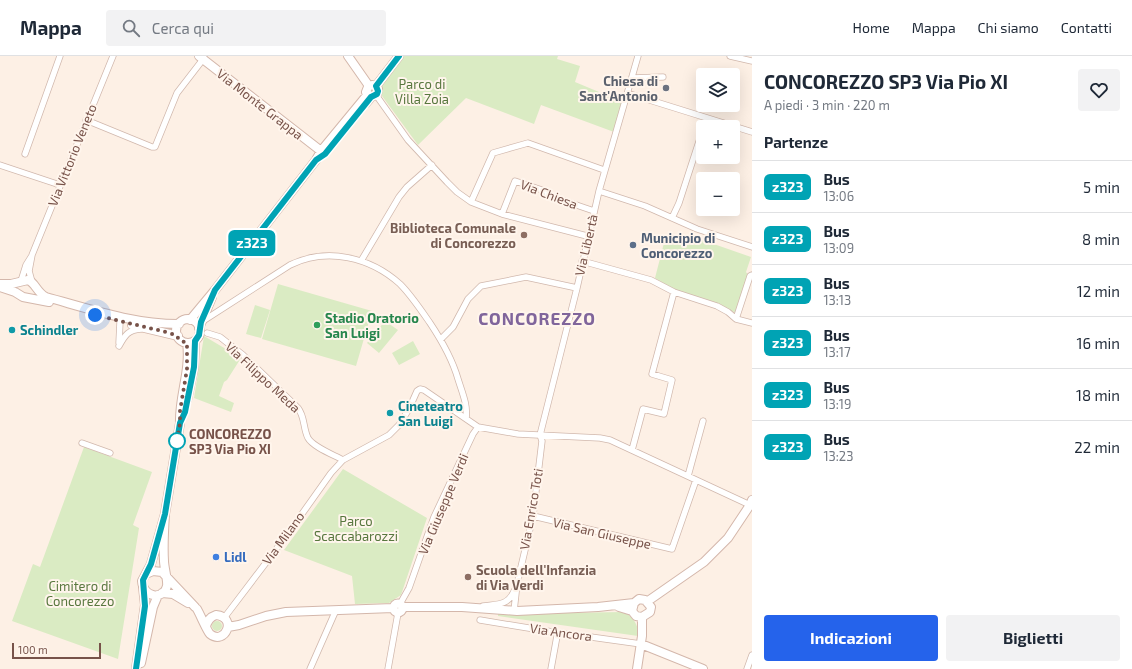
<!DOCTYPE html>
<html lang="it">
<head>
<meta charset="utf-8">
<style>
	:root { --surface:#fff; --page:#f2f2f3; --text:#1f2937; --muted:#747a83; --line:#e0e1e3; --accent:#2563eb }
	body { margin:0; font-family:"Exo 2",sans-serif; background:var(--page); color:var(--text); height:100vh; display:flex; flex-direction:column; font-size:15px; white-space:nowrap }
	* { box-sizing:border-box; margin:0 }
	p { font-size:13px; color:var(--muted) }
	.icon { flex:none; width:22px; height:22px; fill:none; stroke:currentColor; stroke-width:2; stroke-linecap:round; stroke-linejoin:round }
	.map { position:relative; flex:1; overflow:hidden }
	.side { display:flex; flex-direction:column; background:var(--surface); width:380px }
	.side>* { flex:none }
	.badge { padding:0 8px; border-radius:6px; font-size:14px; line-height:26px }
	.fabs { position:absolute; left:696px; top:12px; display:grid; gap:8px }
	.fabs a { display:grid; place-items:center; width:44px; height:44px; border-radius:4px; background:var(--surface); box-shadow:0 4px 16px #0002; font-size:20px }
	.scale { position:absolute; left:12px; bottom:10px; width:89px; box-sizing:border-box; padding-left:4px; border:2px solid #775249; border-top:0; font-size:11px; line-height:14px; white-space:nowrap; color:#775249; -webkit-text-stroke:3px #fff5ec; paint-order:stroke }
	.you { position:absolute; width:20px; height:20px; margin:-10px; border:3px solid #fff; border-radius:50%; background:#1a73e8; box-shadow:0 0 0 6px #1a73e833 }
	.map>.badge { position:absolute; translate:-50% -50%; box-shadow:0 0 0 2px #fff }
	h2 { padding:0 12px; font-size:15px; line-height:36px }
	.round { display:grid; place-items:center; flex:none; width:42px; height:42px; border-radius:4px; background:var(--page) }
	.summary { display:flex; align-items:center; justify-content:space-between; height:68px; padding:0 12px }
	h1 { font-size:19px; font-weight:700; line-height:30px }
	.button { display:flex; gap:8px; margin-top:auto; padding:8px 12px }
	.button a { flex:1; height:46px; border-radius:4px; background:var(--accent); color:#fff; font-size:16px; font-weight:700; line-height:46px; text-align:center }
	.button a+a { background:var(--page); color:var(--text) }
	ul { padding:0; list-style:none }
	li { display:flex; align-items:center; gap:12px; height:52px; padding:0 12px; border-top:1px solid var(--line) }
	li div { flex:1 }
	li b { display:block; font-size:15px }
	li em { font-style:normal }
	li .badge { min-width:44px; font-weight:700; text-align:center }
	header { display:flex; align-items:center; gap:24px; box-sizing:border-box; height:56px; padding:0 20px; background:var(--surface); border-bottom:1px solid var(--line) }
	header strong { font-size:19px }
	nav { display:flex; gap:22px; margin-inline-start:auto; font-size:14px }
	.search { width:280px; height:36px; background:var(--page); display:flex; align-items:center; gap:10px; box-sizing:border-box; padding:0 14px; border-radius:4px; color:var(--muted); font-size:15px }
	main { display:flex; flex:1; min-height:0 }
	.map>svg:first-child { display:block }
	.green { fill:#daebc3 }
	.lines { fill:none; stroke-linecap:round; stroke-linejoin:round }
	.street-casing { stroke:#d1b8ad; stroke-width:7 }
	.secondary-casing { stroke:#d4b7ab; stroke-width:10 }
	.street { stroke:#fff; stroke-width:5.5 }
	.secondary { stroke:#fff; stroke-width:8 }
	.line-casing { stroke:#fff; stroke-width:9 }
	.line { stroke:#00a3b4; stroke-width:6 }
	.walk { stroke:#775249; stroke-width:4; stroke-dasharray:0 7.2 }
	.worship-dot { fill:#6b7280; stroke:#fff5ec; stroke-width:1.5 }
	.education-dot { fill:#8d6e63; stroke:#fff5ec; stroke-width:1.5 }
	.service-dot { fill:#5c6f8a; stroke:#fff5ec; stroke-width:1.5 }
	.leisure-dot { fill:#2e9e5b; stroke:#fff5ec; stroke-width:1.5 }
	.culture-dot { fill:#0f9aa8; stroke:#fff5ec; stroke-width:1.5 }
	.stop-dot { fill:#fff; stroke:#00a3b4; stroke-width:2 }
	.shop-dot { fill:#3f7fe0; stroke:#fff5ec; stroke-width:1.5 }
	.labels { text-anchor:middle; stroke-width:4; stroke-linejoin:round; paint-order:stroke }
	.worship-label { font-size:13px; font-weight:bold; fill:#5b616d; stroke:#fff5ec; text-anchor:end }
	.park-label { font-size:13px; fill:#58773e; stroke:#fff5ec }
	.street-label { font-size:13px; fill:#775249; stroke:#fff5ec }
	.education-label { font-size:13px; font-weight:bold; fill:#785e54; stroke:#fff5ec; text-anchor:end }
	.service-label { font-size:13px; font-weight:bold; fill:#4e5e75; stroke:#fff5ec; text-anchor:start }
	.leisure-label { font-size:13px; font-weight:bold; fill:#27864d; stroke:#fff5ec; text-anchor:start }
	.culture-label { font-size:13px; font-weight:bold; fill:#0d838f; stroke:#fff5ec; text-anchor:start }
	.stop-label { font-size:13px; font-weight:bold; fill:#775249; stroke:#fff5ec; text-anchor:start }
	.shop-label { font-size:13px; font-weight:bold; fill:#366cbe; stroke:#fff5ec; text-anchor:start }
	.district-label { font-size:17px; font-weight:bold; letter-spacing:1px; fill:#80659b; stroke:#fff5ec }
</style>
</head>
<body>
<header>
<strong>Mappa</strong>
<div class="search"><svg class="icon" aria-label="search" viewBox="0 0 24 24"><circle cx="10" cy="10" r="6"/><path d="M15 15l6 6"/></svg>Cerca qui</div>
<nav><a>Home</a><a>Mappa</a><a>Chi siamo</a><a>Contatti</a></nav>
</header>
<main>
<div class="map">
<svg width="752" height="613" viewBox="0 0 752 613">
	<rect width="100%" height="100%" fill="#fdf0e5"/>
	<!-- green -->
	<path class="green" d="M404,0H558L557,3L580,10L575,26L623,46L614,76L541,49L534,68L466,42L418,89L382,40V29Z
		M685,178L751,201L746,216L748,219L736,257L717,248L674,234L655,222L664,187H667L668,185L682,189Z
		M278,228L372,255L356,310L262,283Z
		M255,249L270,254L261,282L246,278Z
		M385,265L398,274L379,297L367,287Z
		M204,280L241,302L227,324L224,326L219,340L234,347L231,356L194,342Z
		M413,285L420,298L399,309L392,297Z
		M84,391L152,416L133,469L139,472L118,603L12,565L33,508L40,511Z
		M343,413L427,462L401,539L389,547L355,548L352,520L284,494Z
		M625,556C634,563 639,569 638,580L498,560V558Z
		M212 570a5 5 0 1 1 10 0a5 5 0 1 1-10 0Z"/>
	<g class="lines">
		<!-- street casing -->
		<g class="street-casing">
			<path id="street" d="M730,0L752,5
				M632,22L663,21
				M627,37L752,76
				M376,39L408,84L447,126L457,136L471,146L502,158L587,180
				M86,64L152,91H155L177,37L204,2
				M25,98L60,0
				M0,109L60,129
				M599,135L645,150L697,173L752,191
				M471,146L493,97L528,87L604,114
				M502,158L515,125L548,136L547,139L594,155
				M672,162L679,147L703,73
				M361,205L399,141L407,131L432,109
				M582,205L651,224L674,236L717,250L728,256L736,263L752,267
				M21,225L26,209L31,201
				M32,226L29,215L32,199L113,0
				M736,263L750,220L752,219
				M203,265L290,209C327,191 370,201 400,228C411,239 421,254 430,267C442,285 452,302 458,323C462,336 468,349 466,362
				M207,277L220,281L243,299L298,352C305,361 303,372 308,382C313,391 334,399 343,404
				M441,283L453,271L468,243L481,230L526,221L577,232
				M119,287L120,266
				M119,290C125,279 128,274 141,273
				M540,379L577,232L599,135L638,0
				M82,387L110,397
				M632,394L643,353L664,358L672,324L652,318L674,236
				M688,420L703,365
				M533,460L672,493L696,424
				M400,548L409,532L434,461L473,378L478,371
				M483,550C497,548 508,550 514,535
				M514,555L517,528L533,460L542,385L540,379
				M224,562L287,479L331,417L343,404L389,379L399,369L409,353L417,335L420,333L424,334L478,371L518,378L600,382L610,384L750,449
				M480,564L553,576L558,578L562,577L641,588
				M310,613L336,554
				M388,613L398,557
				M551,613L557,580L558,578
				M747,613L752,599"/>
		</g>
		<!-- secondary casing -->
		<g class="secondary-casing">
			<path id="secondary" d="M199,0L321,95
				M348,0L369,30
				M376,30L399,0
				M366,47L371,41L377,38L378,33L376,30
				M0,228H11L28,224C36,227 36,236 46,241C90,253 133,268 179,268
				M0,231L15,236L23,241L49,246
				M176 275a12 12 0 1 1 24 0a12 12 0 1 1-24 0Z
				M190,264L215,234L316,104L321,95L368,38L366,36L368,31L372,29L376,30
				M132,269L178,280
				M199,272L212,241
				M187,344L194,311L195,285
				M165,458C164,473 163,489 164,505C164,511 168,525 167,530C163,545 143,541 142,525L151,508L165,458L180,367C179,340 191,314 187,287
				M146,518L153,515L162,516L195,551
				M162,537L173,538L188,547
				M648,545L704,506L728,482L750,449L752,444
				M393.5 552a4.5 4.5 0 1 1 9 0a4.5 4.5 0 1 1-9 0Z
				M402,551H462L517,555L598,551L634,547
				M619,551L632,555L636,560L642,561L650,556L651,551L645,544L639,543L634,547L632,555
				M197,553C200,558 207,575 210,578C225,590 238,561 216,559C210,561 207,565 206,571
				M228,571L239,569L266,560L286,556L393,552
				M641,588L703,613
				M141,607L153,551L158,539
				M136,613L145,549L143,531
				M637,613L642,580V561"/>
		</g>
		<!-- street -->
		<use href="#street" class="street"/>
		<!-- secondary -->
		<use href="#secondary" class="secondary"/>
	</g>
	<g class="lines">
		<!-- line casing -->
		<g class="line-casing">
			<path id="line" d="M136,613L145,550L143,524L151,508L165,458L180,367L185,356L194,311L195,285L199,279L201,266L215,234L316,104L325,98L371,41L377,38L378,35L376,30L399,0"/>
		</g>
		<!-- line -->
		<use href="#line" class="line"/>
		<!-- walk -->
		<path class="walk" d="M95,259L170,277C178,280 179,285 187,287V313L180,355V367L177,385"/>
	</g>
	<!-- markers -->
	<circle class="worship-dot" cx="666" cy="32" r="4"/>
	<g class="education-dot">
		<circle cx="524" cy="179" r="4"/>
		<circle cx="468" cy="521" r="4"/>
	</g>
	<circle class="service-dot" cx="633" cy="189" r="4"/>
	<circle class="leisure-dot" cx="317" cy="269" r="4"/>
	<g class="culture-dot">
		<circle cx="12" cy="274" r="4"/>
		<circle cx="390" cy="357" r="4"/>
	</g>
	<circle class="stop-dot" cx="177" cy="385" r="8"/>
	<circle class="shop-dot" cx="216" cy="501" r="4"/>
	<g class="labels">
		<!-- worship labels -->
		<g class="worship-label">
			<text x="658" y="30">Chiesa di<tspan x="658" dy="15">Sant'Antonio</tspan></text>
		</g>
		<!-- park labels -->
		<g class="park-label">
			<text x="422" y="33">Parco di<tspan x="422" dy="15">Villa Zoia</tspan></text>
			<text x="356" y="470">Parco<tspan x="356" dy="15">Scaccabarozzi</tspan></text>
			<text x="80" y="535">Cimitero di<tspan x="80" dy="15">Concorezzo</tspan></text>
		</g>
		<!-- street labels -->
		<g class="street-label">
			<text transform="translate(260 48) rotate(38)" y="5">Via Monte Grappa</text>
			<text transform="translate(72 99) rotate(-68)" y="5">Via Vittorio Veneto</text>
			<text transform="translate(549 138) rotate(21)" y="5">Via Chiesa</text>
			<text transform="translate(586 189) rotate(-77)" y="5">Via Libertà</text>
			<text transform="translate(263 321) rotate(43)" y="5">Via Filippo Meda</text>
			<text transform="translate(443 448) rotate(-67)" y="5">Via Giuseppe Verdi</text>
			<text transform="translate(531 453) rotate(-80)" y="5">Via Enrico Toti</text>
			<text transform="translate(602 477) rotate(13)" y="5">Via San Giuseppe</text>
			<text transform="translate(283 482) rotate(-54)" y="5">Via Milano</text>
			<text transform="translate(561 576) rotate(8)" y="5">Via Ancora</text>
		</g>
		<!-- education labels -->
		<g class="education-label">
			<text x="516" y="177">Biblioteca Comunale<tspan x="516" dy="15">di Concorezzo</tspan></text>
			<text x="476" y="519" text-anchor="start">Scuola dell'Infanzia<tspan x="476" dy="15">di Via Verdi</tspan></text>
		</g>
		<!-- service labels -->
		<g class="service-label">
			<text x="641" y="187">Municipio di<tspan x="641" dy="15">Concorezzo</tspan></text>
		</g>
		<!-- leisure labels -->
		<g class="leisure-label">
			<text x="325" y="267">Stadio Oratorio<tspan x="325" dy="15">San Luigi</tspan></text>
		</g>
		<!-- culture labels -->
		<g class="culture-label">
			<text x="20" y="279">Schindler</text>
			<text x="398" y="355">Cineteatro<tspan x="398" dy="15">San Luigi</tspan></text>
		</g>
		<!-- stop labels -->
		<g class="stop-label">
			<text x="189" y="383">CONCOREZZO<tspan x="189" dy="15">SP3 Via Pio XI</tspan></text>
		</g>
		<!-- shop labels -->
		<g class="shop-label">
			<text x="224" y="506">Lidl</text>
		</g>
		<!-- district labels -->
		<g class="district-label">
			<text x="537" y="269">CONCOREZZO</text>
		</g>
	</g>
</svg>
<div class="fabs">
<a><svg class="icon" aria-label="layers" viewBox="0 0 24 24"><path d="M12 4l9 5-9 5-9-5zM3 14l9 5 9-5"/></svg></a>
<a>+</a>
<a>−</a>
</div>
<div class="scale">100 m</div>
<div class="you" style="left:95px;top:259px"></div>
<b class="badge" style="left:252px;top:187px;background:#00a3b4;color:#fff">z323</b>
</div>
<section class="side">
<div class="summary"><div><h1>CONCOREZZO SP3 Via Pio XI</h1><p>A piedi · 3 min · 220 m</p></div><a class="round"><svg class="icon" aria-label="heart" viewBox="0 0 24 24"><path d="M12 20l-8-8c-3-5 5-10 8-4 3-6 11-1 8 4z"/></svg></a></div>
<h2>Partenze</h2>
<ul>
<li><span class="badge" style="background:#00a3b4;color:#fff">z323</span><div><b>Bus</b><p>13:06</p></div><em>5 min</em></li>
<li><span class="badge" style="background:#00a3b4;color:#fff">z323</span><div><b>Bus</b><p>13:09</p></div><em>8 min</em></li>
<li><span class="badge" style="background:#00a3b4;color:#fff">z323</span><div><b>Bus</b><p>13:13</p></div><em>12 min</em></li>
<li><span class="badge" style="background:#00a3b4;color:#fff">z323</span><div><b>Bus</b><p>13:17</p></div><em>16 min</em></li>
<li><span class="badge" style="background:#00a3b4;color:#fff">z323</span><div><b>Bus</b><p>13:19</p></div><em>18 min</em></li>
<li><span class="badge" style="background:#00a3b4;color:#fff">z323</span><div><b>Bus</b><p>13:23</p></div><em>22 min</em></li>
</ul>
<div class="button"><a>Indicazioni</a><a>Biglietti</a></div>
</section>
</main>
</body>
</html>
